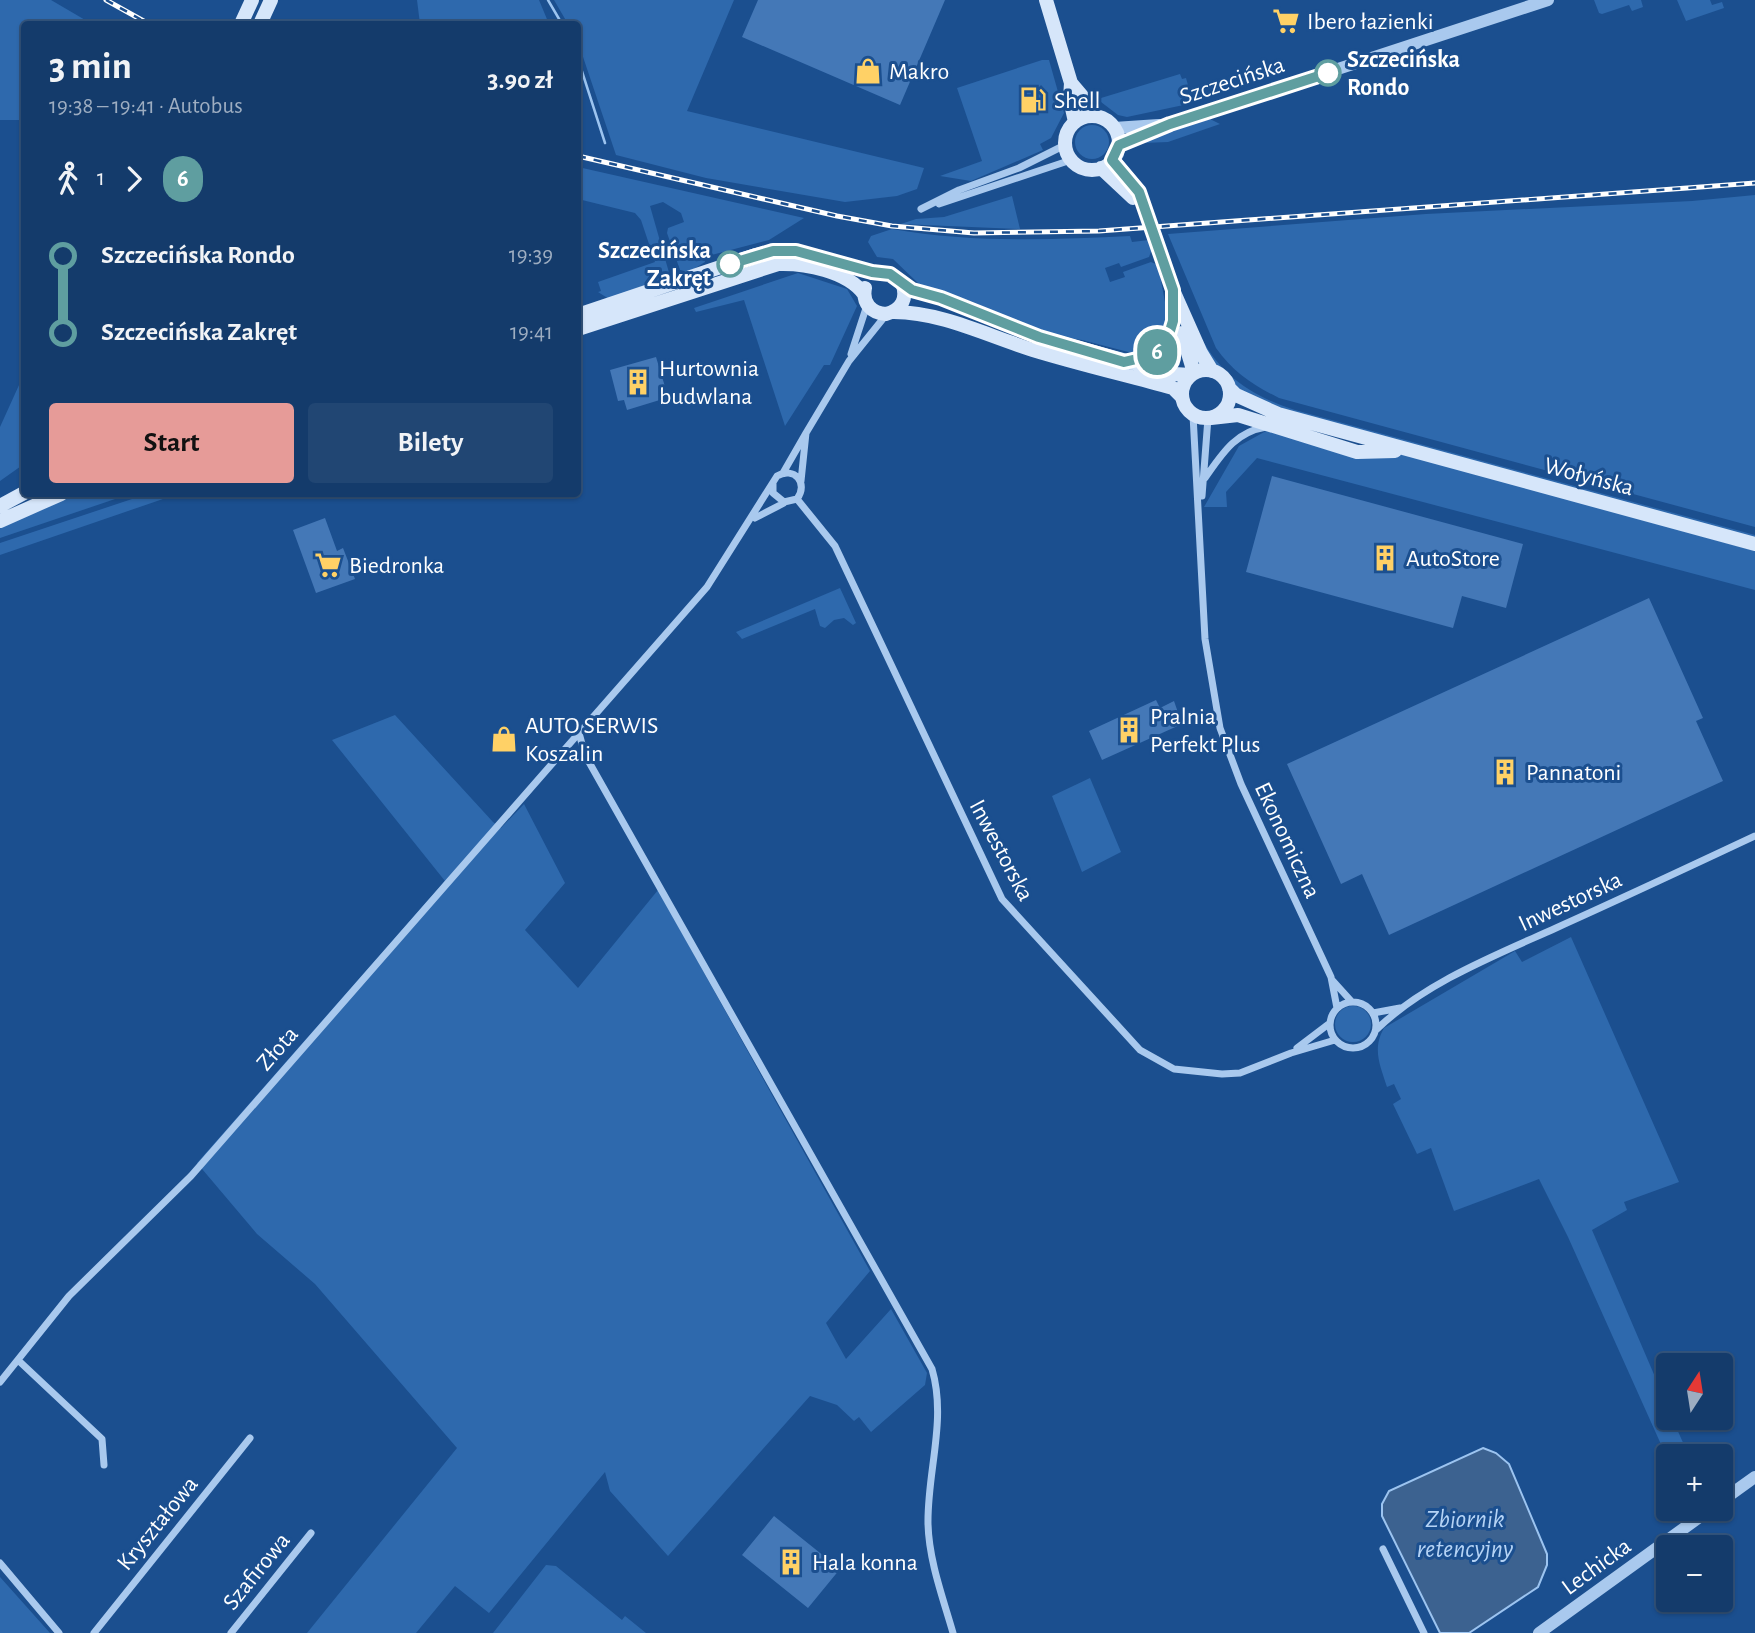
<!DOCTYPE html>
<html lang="pl">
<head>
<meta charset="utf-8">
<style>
	:root { --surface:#143b6b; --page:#214673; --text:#f1f3f6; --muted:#9dadc1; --line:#33557e; --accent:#e69b98 }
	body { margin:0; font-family:"Alegreya Sans",sans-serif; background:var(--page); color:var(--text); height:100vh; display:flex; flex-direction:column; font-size:26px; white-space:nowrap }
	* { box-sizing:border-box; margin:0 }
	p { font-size:23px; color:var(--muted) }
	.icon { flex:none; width:38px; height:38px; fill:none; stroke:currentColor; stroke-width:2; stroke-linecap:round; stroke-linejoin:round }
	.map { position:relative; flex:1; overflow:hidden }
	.drawer { position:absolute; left:21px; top:21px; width:560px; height:476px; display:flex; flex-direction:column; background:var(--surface); border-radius:7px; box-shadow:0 2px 5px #0004,0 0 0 2px var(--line) }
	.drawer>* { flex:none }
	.badge { padding:0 14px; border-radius:23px; font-size:24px; line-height:46px }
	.needle { width:46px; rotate:12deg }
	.controls { position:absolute; left:1656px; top:1353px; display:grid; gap:14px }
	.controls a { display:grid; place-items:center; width:77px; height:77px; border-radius:7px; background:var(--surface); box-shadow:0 2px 5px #0004,0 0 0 2px var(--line); font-size:35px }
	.map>.badge { position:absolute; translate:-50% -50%; box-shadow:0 0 0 4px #fff }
	.legs { display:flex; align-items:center; gap:10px; height:77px; padding:0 28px; font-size:23px }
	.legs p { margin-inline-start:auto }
	.headline { display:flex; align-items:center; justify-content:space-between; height:119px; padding:0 28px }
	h1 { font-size:38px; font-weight:600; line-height:52px }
	.button { display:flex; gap:14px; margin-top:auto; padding:14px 28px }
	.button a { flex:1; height:80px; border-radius:7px; background:var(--accent); color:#111; font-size:28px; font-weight:600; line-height:80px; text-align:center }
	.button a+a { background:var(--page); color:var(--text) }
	ul { padding:0 28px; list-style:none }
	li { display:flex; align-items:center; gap:24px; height:77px; font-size:26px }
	li i { display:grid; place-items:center; width:10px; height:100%; margin:0 9px; background:currentColor }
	li i::after { content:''; width:18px; height:18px; margin:-9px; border:5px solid; border-radius:50%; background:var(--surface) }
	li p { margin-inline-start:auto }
	li:first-child i { background:linear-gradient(#0000 50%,currentColor 0) }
	li:last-child i { background:linear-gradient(currentColor 50%,#0000 0) }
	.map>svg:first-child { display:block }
	.green { fill:#2e69ad }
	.water { fill:#3c6290; stroke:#9cc4f0; stroke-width:2 }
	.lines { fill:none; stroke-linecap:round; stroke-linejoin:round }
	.stream { stroke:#9cc4f0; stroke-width:2.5 }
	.building { fill:#4478b7 }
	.minor { stroke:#a9c9ee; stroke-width:7 }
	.tertiary { stroke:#a9c9ee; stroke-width:12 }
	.secondary { stroke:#d6e6fa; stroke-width:14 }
	.rail-casing { stroke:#fff; stroke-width:5 }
	.rail { stroke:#1b4f8f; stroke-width:2.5; stroke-dasharray:8; stroke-linecap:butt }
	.line-1-casing { stroke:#fff; stroke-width:16 }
	.line-1 { stroke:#5f9ea0; stroke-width:10 }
	.stop-1-dot { fill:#fff; stroke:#5f9ea0; stroke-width:3.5 }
	.labels { text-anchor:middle; stroke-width:6; stroke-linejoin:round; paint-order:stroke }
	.poi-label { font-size:24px; fill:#fff; stroke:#1b4f8f; text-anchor:start }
	.stop-label { font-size:24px; font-weight:bold; fill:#fff; stroke:#1b4f8f; text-anchor:start }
	.street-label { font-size:24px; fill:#fff; stroke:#1b4f8f }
	.water-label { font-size:26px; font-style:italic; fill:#b5d3f5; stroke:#1b4f8f }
</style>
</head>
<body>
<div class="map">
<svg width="1755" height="1633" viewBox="0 0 1755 1633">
	<rect width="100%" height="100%" fill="#1b4f8f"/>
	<!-- green -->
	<path class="green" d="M0,0H51L92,24H24V120H0Z
		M417,0H539L549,24H420Z
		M554,0H734L687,111L924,168L917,189L897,196L845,202L706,178L616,155L578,42V24H568Z
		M1594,0H1641L1643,7L1632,11L1629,5L1602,14L1599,13Z
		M1677,0H1710L1712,5L1722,2L1724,8L1686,21Z
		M1042,60H1049L1064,113L1051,138L1040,144L1043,150L971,181L940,176L982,161L957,88Z
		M1180,74L1182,79L1186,78L1193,103L1127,117L1118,115L1101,102V98Z
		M1210,119L1220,124L1168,142L1143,143L1140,140Z
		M1075 142a17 17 0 1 1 34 0a17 17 0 1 1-34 0Z
		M578,167L804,218L769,240L704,257L705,262L689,272L680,270L667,233L668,228L684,222L681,213L663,202L650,206L670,276L609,299L598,292L601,291L598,282L655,262L641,220L635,213L578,199Z
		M1755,195V527L1279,398C1253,385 1233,372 1216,348L1168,234L1426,214L1692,201Z
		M1012,196L1020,229L901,224L916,219L944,217Z
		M892,229C971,243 1051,240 1130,236L1132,242L1149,240L1152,249L1149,257L1121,267L1119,263L1105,268L1110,282L1125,277L1123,272L1151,262L1158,265L1168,318L1163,342L1140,355L1082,340L1052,336L973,302L919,284L893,259L877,257L868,242L871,236Z
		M1156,229H1160C1192,316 1197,379 1295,410L1755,535V539L1267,405L1234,386L1204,351Z
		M798,273L847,289L857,306L830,365H824L785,426L744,300L696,312L694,308Z
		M24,374V464L0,481V427Z
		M1266,431L1405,454L1755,551V590L1257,458L1226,492L1227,507H1204L1239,446Z
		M72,494H120L121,497L0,538V526Z
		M147,494H168L163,499L0,555V543Z
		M840,588L856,623L853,625L844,618L834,620L825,628L820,626L815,609L742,639L736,632Z
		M395,715L493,822L501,828L524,804L565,883L525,930L578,988L658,890L870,1271L826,1323L846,1359L891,1309L927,1373L925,1385L871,1432L859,1417L854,1421L837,1405L810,1396L668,1556L610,1491L605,1472L489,1613L455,1586L416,1633H307L457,1448L315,1284L257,1234L197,1163L445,881L332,740Z
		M1090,778L1121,852L1082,872L1052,796Z
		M1571,937L1679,1182L1624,1202L1627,1210L1592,1230L1668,1407V1418H1672L1689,1456H1668V1460L1568,1237L1539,1179L1454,1211L1431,1148L1417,1154L1393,1104L1401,1099L1394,1084L1387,1087C1380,1065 1372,1049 1384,1028L1515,951L1522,962Z
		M1335 1024a18 18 0 1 1 36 0a18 18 0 1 1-36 0Z
		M546,1565L556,1566L622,1620L625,1616L646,1633H493Z
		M0,1577L50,1633H0Z"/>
	<!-- water -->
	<path class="water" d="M1483,1448L1496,1453L1509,1464L1547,1554V1565L1538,1587L1469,1633H1440L1382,1516V1504L1389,1491Z"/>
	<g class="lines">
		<!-- stream -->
		<path class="stream" d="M548,0L562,24
			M578,59L605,143"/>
	</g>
	<!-- building -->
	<path class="building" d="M758,0H945L900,105L742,37Z
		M656,357L666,390L660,392L663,399L627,410L624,400L618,401L610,370Z
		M1272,476L1523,544L1506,608L1462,596L1453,628L1246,572Z
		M325,518L337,551L343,548L355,579L316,593L293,530Z
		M1649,598L1703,718L1696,721L1723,781L1389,935L1362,874L1341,884L1287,764Z
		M1156,700L1160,708L1174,701L1182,724L1102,760L1089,731Z
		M774,1516L840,1569L808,1608L742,1555Z"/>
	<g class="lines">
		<!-- minor -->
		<path class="minor" d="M939,204L1071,160
			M921,209L959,190L1019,168L1065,145
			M851,354L867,305
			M1193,415L1205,639L1220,728L1241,784L1331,977L1337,1008
			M806,433L849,361L886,315
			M783,473L806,433L801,481
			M1205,478C1222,454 1235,432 1266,427
			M773,484V493L784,502L797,499C809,483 794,466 777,476L707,587L579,733L585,755L932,1369C947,1420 927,1472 928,1524C929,1561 943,1598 953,1633
			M1202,496L1208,418
			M797,499L835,546L1002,899L1140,1050L1174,1069L1222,1074L1240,1073L1291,1053L1335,1040
			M755,518L784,503
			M1333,981L1352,1002
			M1330 1025a23 23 0 1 1 46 0a23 23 0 1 1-46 0Z
			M1373,1013L1400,1008
			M1376,1030C1424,983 1496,955 1556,928C1623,898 1689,867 1755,836
			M1297,1048L1330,1023
			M19,1361L102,1439L104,1465
			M0,1382L69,1296L191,1176L579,733
			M1383,1549L1424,1633
			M0,1563L59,1633
			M94,1633L250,1438
			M231,1633L311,1533"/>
		<!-- tertiary -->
		<path class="tertiary" d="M1114,128L1159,125
			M1119,145L1170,124L1548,0
			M1720,1502L1755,1477
			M1539,1633L1712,1508"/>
		<!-- secondary -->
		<path class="secondary" d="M1046,0L1071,83L1070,99L1075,122
			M241,24L252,0
			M260,24L271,0
			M1071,83L1082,96L1091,116
			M1065 143a27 27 0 1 1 54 0a27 27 0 1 1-54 0Z
			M1113,160L1139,192L1173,290L1201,353L1212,371
			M1101,168L1133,198
			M865,288C862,303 871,313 886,314C902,310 908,298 902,283
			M894,312C941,312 988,336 1033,350C1079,364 1126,375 1173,388L1182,397
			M578,315L756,255L773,251H796L872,272L890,274L912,290L941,298L1039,337L1174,374L1191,375
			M578,329L778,264C805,263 847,271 864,294
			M1182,333L1194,373
			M1130,361C1168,355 1172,338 1175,304
			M1182 394a24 24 0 1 1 48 0a24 24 0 1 1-48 0Z
			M1229,388L1236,395L1278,414L1755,544
			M1211,418L1238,415L1357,452L1395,451
			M0,506L24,493
			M0,521L61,494"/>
		<!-- rail casing -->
		<g class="rail-casing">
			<path id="rail" d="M106,0L149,24
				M578,156L837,216L892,226L974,233L1099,231L1755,183"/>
		</g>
		<!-- rail -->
		<use href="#rail" class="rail"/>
	</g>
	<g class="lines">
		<!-- line-1 casing -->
		<g class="line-1-casing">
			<path id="line-1" d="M730,264L773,251H796L872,272L890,274L912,290L941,298L1039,337L1124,362L1154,355L1166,344L1173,321V290L1139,192L1112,160L1119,145L1170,124L1328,73"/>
		</g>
		<!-- line-1 -->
		<use href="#line-1" class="line-1"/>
	</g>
	<!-- icons -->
	<defs>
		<g id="supermarket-bare" transform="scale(2.1)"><path d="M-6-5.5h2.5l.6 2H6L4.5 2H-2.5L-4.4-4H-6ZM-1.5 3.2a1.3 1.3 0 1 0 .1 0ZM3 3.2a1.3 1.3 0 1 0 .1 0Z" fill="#ffd166" stroke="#1b4f8f" stroke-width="2.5" paint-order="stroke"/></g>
		<g id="shop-bare" transform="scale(2.1)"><path d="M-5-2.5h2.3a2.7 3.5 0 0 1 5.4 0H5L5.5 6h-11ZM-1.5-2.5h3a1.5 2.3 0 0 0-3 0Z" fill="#ffd166" stroke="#1b4f8f" stroke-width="2.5" paint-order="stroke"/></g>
		<g id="fuel-bare" transform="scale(2.1)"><path d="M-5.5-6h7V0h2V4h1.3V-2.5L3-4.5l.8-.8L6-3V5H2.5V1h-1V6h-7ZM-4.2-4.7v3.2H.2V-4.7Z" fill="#ffd166" stroke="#1b4f8f" stroke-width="2.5" paint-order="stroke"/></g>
		<g id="building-bare" transform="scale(2.1)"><path d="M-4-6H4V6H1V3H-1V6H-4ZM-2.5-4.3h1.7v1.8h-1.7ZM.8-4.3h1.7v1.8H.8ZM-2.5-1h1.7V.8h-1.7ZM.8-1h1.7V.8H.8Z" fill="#ffd166" stroke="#1b4f8f" stroke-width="2.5" paint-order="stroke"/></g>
	</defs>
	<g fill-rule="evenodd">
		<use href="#supermarket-bare" x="1286" y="21"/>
		<use href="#shop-bare" x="868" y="71"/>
		<use href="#fuel-bare" x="1033" y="100"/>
		<use href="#building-bare" x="638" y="382"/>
		<use href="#building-bare" x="1385" y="558"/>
		<use href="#supermarket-bare" x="328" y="565"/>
		<use href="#building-bare" x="1129" y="730"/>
		<use href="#shop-bare" x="504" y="739"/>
		<use href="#building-bare" x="1505" y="772"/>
		<use href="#building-bare" x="791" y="1562"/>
	</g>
	<!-- markers -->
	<g class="stop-1-dot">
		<circle cx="1328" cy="73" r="12"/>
		<circle cx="730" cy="264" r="12"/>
	</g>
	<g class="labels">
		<!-- poi labels -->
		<g class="poi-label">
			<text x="1307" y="29">Ibero łazienki</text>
			<text x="889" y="79">Makro</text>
			<text x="1054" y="108">Shell</text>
			<text x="659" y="376">Hurtownia<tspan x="659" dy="28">budwlana</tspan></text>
			<text x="1406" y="566">AutoStore</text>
			<text x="349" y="573">Biedronka</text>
			<text x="1150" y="724">Pralnia<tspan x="1150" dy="28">Perfekt Plus</tspan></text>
			<text x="525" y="733">AUTO SERWIS<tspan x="525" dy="28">Koszalin</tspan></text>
			<text x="1526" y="780">Pannatoni</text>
			<text x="812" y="1570">Hala konna</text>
		</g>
		<!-- stop labels -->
		<g class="stop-label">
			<text x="1347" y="67">Szczecińska<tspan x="1347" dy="28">Rondo</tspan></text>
			<text x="711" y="258" text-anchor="end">Szczecińska<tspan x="711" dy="28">Zakręt</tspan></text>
		</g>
		<!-- street labels -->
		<g class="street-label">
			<text transform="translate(1232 80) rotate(-18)" y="8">Szczecińska</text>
			<text transform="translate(1589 476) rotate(15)" y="8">Wołyńska</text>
			<text transform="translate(1288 840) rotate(65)" y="8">Ekonomiczna</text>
			<text transform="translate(1002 850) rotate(62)" y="8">Inwestorska</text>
			<text transform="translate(1570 901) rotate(-25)" y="8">Inwestorska</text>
			<text transform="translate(277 1048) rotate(-49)" y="8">Złota</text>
			<text transform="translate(157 1523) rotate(-51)" y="8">Kryształowa</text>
			<text transform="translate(1596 1566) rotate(-36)" y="8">Lechicka</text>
			<text transform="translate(256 1571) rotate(-51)" y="8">Szafirowa</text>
		</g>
		<!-- water labels -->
		<g class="water-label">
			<text x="1465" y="1527">Zbiornik<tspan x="1465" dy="30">retencyjny</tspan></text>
		</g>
	</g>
</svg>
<div class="controls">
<a><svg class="needle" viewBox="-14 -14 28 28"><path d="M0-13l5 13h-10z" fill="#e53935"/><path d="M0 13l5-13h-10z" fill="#9dadc1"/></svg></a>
<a>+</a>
<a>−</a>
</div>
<b class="badge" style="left:1157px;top:352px;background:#5f9ea0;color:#fff">6</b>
<section class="drawer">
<div class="headline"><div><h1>3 min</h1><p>19:38 – 19:41 · Autobus</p></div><b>3.90 zł</b></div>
<div class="legs"><svg class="icon" aria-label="walk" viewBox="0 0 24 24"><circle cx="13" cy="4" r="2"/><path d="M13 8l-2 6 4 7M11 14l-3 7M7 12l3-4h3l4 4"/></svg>1<svg class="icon" aria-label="forward" viewBox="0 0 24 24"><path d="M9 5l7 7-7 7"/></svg><b class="badge" style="background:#5f9ea0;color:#fff">6</b></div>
<ul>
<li><i style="color:#5f9ea0"></i><b>Szczecińska Rondo</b><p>19:39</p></li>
<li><i style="color:#5f9ea0"></i><b>Szczecińska Zakręt</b><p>19:41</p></li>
</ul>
<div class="button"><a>Start</a><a>Bilety</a></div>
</section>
</div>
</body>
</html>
